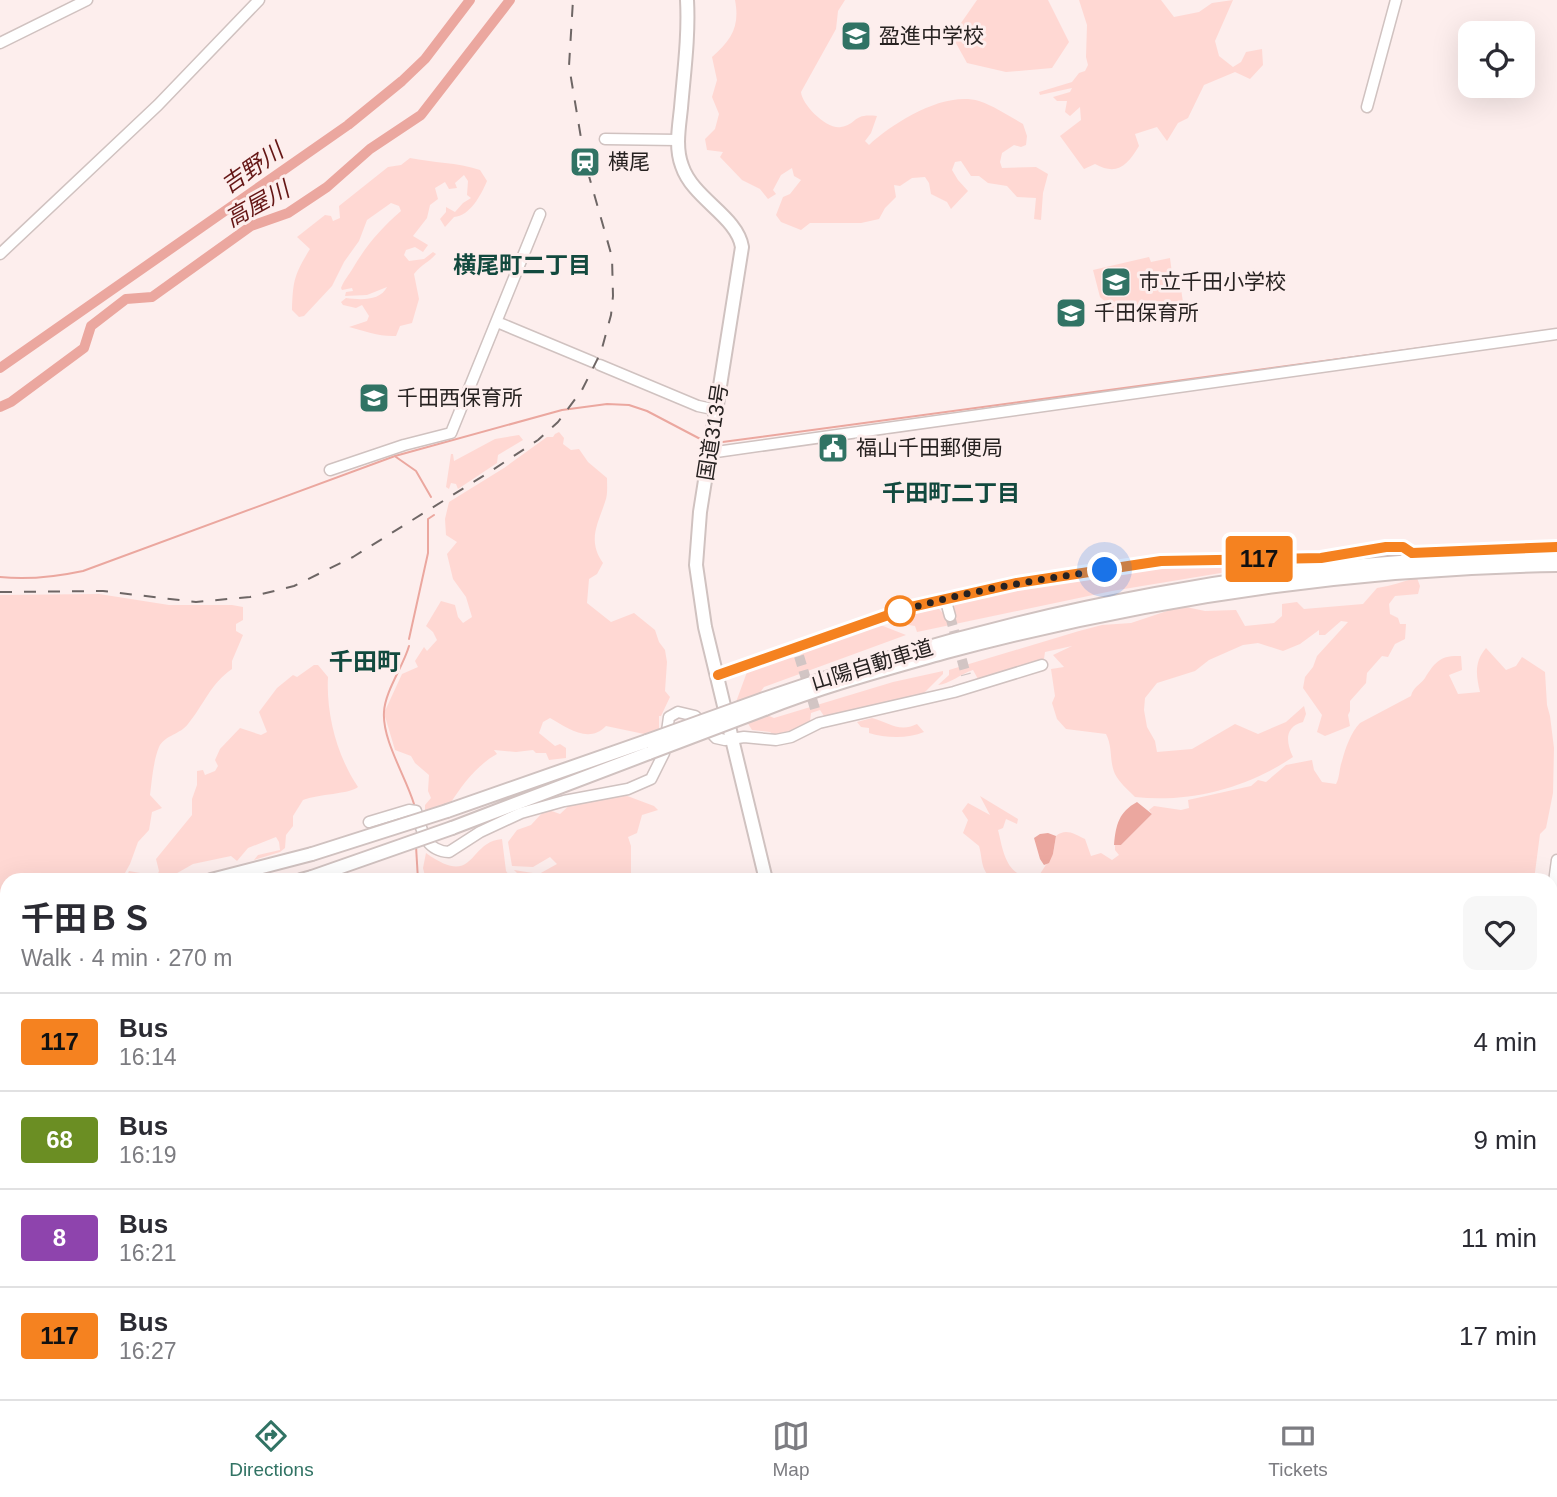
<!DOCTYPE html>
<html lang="en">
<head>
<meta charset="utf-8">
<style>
	:root { --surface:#fff; --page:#f7f7f7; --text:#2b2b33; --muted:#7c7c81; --line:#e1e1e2; --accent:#317364 }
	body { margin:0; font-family:Arial,"Noto Sans JP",sans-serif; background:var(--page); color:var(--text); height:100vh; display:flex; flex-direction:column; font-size:26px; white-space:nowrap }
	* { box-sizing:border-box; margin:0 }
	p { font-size:23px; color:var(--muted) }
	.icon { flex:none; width:38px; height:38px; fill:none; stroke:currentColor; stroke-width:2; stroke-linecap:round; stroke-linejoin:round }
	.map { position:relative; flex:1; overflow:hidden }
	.sheet { position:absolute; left:0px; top:873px; width:1558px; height:527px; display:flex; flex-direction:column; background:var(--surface); border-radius:21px 21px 0 0; box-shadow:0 7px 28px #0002 }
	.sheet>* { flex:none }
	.badge { padding:0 14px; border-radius:5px; font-size:24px; line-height:46px }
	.buttons { position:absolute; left:1458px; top:21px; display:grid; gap:14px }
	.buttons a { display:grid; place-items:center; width:77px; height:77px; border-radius:14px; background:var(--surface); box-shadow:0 7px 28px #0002; font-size:35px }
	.you { position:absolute; width:35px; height:35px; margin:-18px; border:5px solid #fff; border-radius:50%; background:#1a73e8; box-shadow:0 0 0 10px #1a73e833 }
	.map>.badge { position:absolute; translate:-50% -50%; box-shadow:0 0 0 4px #fff }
	.round { display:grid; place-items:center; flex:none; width:74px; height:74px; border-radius:14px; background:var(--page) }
	.headline { display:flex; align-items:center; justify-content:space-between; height:119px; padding:0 21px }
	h1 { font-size:33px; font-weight:700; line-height:52px }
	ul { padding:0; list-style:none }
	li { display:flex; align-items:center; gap:21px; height:98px; padding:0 21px; border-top:2px solid var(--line) }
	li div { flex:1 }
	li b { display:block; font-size:26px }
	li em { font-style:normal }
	li .badge { min-width:77px; font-weight:700; text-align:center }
	.dock { display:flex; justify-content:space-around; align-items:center; height:98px; border-top:2px solid var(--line); background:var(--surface); font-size:19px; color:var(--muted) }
	.dock a { display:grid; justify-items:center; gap:4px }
	.dock .current { color:var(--accent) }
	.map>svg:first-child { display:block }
	.green { fill:#ffd8d3 }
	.water { fill:#eba79f }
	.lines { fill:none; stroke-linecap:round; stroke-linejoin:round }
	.stream { stroke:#eba79f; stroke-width:2 }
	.river { stroke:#eba79f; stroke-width:10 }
	.secondary-tunnel { stroke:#d2c5c4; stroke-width:10; stroke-dasharray:10 5; stroke-linecap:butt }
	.highway-tunnel { stroke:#d2c5c4; stroke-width:12; stroke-dasharray:12 6; stroke-linecap:butt }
	.secondary-casing { stroke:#d0c2c0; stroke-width:13 }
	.highway-casing { stroke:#d0c2c0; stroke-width:16 }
	.secondary { stroke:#fff; stroke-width:10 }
	.highway { stroke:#fff; stroke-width:12 }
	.rail { stroke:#6e6665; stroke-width:2; stroke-dasharray:12 12; stroke-linecap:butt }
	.highway-bridge-casing { stroke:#d0c2c0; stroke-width:16; stroke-linecap:butt }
	.highway-bridge { stroke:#fff; stroke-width:12 }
	.line-casing { stroke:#fff; stroke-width:16 }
	.line { stroke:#f58220; stroke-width:10 }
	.walk { stroke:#272221; stroke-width:7; stroke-dasharray:0 12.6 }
	.stop-dot { fill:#fff; stroke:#f58220; stroke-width:3.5 }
	.labels { text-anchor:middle; stroke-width:6; stroke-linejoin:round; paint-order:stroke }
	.poi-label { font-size:21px; fill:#272221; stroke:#fdeeed; text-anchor:start }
	.street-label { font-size:21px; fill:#272221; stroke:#fdeeed }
	.water-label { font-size:23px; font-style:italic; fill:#651615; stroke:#fdeeed }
	.neighbourhood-label { font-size:23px; font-weight:bold; fill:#12493e; stroke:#fdeeed }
	.quarter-label { font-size:24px; font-weight:bold; fill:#12493e; stroke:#fdeeed }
</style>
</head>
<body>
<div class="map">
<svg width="1557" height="1399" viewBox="0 0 1557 1399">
	<rect width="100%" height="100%" fill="#fdeeed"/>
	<!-- green -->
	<path class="green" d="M735,0H845L838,11L836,29L801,92C802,105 827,130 841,127C858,124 852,113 877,116L871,133L865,141L869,145C894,122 944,91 979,101C994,106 1009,116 1023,124L1027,136L1026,145L1021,147L1014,145L1002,153L1000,162L1002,168L1036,167L1048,174L1043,193L1041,220L1034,219L1036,198L1017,197L1007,186L988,183L979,176H971L961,161L955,162L952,170L958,180L968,191L951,209L947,202L931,194L929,183L925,177L912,178L900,186L894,185L896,197L885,208L879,219L861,223H810L801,230L781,222L776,215L783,197L790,194L801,180L794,176L792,168L781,175L773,190L776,194L768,199L760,189L742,180L720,157L723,152L707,150L705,139L715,129L719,114L712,97L717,80L712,57C732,40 740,26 735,0Z
		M977,0H1048L1069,42L1052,68L1006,72L967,63L952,36Z
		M1079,0H1161L1174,17L1199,12L1212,3L1233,0L1215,41L1219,56L1233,67L1241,62L1246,52L1262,49L1263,65L1250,79L1235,72L1204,85L1188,118L1178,123L1167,141L1157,127L1135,134L1139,146C1127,166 1117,176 1095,164L1084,169L1060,136L1081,120L1080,107L1070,116L1065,112L1067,101H1057L1053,97L1070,92L1072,88L1040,95L1039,92L1072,82L1079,73L1085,71L1088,65L1086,57L1087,25Z
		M410,158C433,163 457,162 480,170L487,181C481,195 470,216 454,217L445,227L440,219L446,212V207L455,212L463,203L471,198L467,195L468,181L464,175L455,183L457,188L449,189L445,182L435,188L438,199L430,205L427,218L413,236L428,245L423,252L415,247L406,250L404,255L409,261L424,259L433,252L436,254C428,263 423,263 414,274L419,299L412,323L400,326L396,336C380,337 365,331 349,327L367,321L369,316L362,305L356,308L343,305L341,302L346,298C361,300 380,301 387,287L367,295L345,296L346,292L353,291L352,288L342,290L341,288C344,280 349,275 353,268C366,246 381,228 401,211L399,206L391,203L367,220L359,241L344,262L332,286L304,316L299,317L292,310C293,281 294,275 310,249L297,237L325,215L331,216L333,221L340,218L339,206L388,167L401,165Z
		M1149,257L1151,262L1170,258L1174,289H1181L1184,309L1181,312L1125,319L1124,313L1119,314L1100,297L1093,270Z
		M559,432L564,438L563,444L571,450L579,449L588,462L607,478C607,486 608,495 605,502C598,524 587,540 603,563L597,574L589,579L587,603L611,622L634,613L655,630L659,642L665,650L667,662L665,691L670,697L661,716H659V729L644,734L606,726C589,744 567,728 550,718L543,722L539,733L555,746L560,744L566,748V758L549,760L546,753H536L533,750L516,752L494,750L497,754C477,765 462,785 450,804L425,811V805L431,798L428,791L429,775L415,763L411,756L395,750L384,713L402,674L418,667L415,661L424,647L427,651L437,640L433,632L426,626L441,601L455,605L458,617L463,623L472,617L466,597L453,579L447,554L457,542L446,535L445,519L449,502L504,468L547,437H553L555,434Z
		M519,435L523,440L498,455L497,463L458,489L456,484L451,483L449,489L446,487L451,454H453L454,461L495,439Z
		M1263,562V566L1112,591L917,632L915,626L903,624L900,621L892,623L891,619L936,606L948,618L955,613L954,606L958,601L1023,586L1090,580L1157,566Z
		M1417,578L1420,586L1418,594L1395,596L1389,604L1390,614L1398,618L1400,624H1406L1405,639L1395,644L1388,657L1382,656L1367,673L1366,683L1350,701V711L1348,715L1350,726L1325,736L1317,732L1322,715L1303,688L1305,677L1313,667L1317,656L1348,622L1341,621L1325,635H1319V630L1300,644L1283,651L1258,643L1243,645L1209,660L1195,671L1157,683L1145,698L1144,710L1147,727L1155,741L1157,752L1192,749L1235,724L1258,734L1286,722L1304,706L1306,714L1303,722C1284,727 1286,742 1293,757C1247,788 1190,803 1135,797C1128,790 1119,782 1115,774C1109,761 1113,747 1106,734L1066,729L1057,719L1052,703L1055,696L1051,669L1064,667L1053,655L1072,646L1045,652L1044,659L978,679L973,670C960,674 950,684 938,685L949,675V670L1079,631L1102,625L1131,623L1170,610L1186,607L1205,611L1236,610L1245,626L1274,623L1282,616V604L1297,602L1304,609L1363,604L1377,588C1392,586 1403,581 1417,578Z
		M99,594L169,605H232L243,607V620L236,624V631L243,635L232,661V669C211,683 203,706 188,724C181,734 165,735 159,747C153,762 152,780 150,795L162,808L152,812L149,830L138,842L130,864L121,880H7V1393H43L47,1399H0V595Z
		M872,624L883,626L906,635L764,687L759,694L736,702L747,672C764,668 779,654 796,658L801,655L805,648Z
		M1486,648L1506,670L1516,666L1522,657L1545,672L1547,705L1550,716L1554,748L1553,793L1546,828L1540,834L1534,880H1036L1053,854L1056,836C1066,828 1074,834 1085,839L1091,856L1101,853L1112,860L1119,855L1115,850V845H1121L1152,814L1149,810L1154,806L1181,810L1189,808L1188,800L1251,786L1258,780L1266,782L1286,765L1312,760L1314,770L1322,782L1336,784C1340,777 1339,769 1342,761C1345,749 1351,732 1360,723L1411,696C1413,687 1420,685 1425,678C1435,662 1440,655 1461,656L1462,670L1449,675L1458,694L1480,692C1476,675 1474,662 1486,648Z
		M314,665H318L328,677C326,714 337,756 358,787C350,794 318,794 303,800L293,816V826L286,835L285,848L280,852L254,860L258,855L280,850L279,842L276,837L248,848L237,861L231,856L193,864L165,880H125L129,871L157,876L159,871L156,859L192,815V799L197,785V771L203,770L205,775L215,771L218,766L215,760L220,749L240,728L261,735L267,732L259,712L277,688L293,675L297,677Z
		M943,671V674L923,694L832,715L824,716L820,710L811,713L810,722C799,730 786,733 773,735L770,732L752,730L747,722L767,715L774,718L893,682Z
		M872,718C888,722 899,733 917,724L924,732C908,739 885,738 869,733V728L861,727L857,722Z
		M622,794L654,806L658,810L642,815L637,833L628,837L631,846V873L616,880H524L514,870L539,874L557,864L550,857L533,867L512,866L508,842L517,830L531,825L543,812L549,810L560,814L573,802Z
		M980,796L1018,819L1017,824L1006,819L1003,828L998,830C1002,845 1004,866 1019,874L1017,880H992C980,868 983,860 979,846L963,833L968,820L962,811L968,803L990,815Z
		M502,839L506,871L513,880H426L423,868L426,853C476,889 467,842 502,839Z
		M1557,933V985L1551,991V937Z
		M1557,1019V1399H1468L1469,1393H1550V1035L1556,1033Z
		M69,1393H138L136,1399H72Z
		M241,1393H292L289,1399H234Z
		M588,1393H653L654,1396L661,1399H588Z"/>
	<!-- water -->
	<path class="water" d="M1137,802L1152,814L1121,845H1114C1116,824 1119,812 1137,802Z
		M1048,833L1056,836L1053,854L1049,863L1044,865L1040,859L1034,838L1040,834Z"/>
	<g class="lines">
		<!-- stream -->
		<path class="stream" d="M715,443L1480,340
			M396,457L416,471L431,497
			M0,577C28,580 55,577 83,571L395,456L562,410L607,404L629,405L647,411L706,442
			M409,639L428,553V519L434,515
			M409,646C403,667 385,691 384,712C382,740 406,777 414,804
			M416,846L418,880"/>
		<!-- river -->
		<path class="river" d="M0,368L348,125L402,81L425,59L470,0
			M0,407L11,402L84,348L91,326L126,299L152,297L251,226L288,213L327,187L370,149L421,115L510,0"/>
		<!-- secondary-tunnel -->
		<path class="secondary-tunnel" d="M950,616L966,675
			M799,656L816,712"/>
		<!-- highway-tunnel -->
		<path class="highway-tunnel" d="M0,922L7,920
			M0,953L7,952"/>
		<!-- secondary casing -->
		<g class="secondary-casing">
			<path id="secondary" d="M0,43L87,0
				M1367,107L1396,0
				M605,139L678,140
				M0,254L158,105L259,0
				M497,322L593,362
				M600,365L698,406L717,410
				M709,453L1557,334
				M330,470L404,445L451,433L540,214
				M945,598L950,616
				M718,675L911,607L1017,583L1161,561L1321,558L1386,547H1403L1412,553L1557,547
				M369,822L409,810L416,811C422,831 425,851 449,852L480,832L521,813L564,801L628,789L651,779L664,753L669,717L678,712L695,716L716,738L725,740L744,737L776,740L791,737L819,723L954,692L1042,665
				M1550,912L1557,860
				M1048,1393L1052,1399
				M1382,1393L1383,1399
				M223,1399L233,1393
				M446,1399L448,1393
				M732,1399L741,1393"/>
		</g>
		<!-- highway casing -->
		<g class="highway-casing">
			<path id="highway" d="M687,0C689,36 684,72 681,108C679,127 675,148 682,166C693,199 737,216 742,247L700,512L696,565L705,627L766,880
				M764,699C1017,610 1288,556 1557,556
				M765,709C823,686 886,669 946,652C1145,599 1351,568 1557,565
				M447,811L647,741
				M452,828L649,753
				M211,880L312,854
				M301,880L312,877
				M903,1393L908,1399"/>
		</g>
		<!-- secondary -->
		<use href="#secondary" class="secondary"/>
		<!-- highway -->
		<use href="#highway" class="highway"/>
		<!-- rail -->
		<path class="rail" d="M0,592L103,591L196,602L250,597L294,586L353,557L488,473L538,440L558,422L582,390L601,352L611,315L613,296L612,257L585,162L569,66L573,0"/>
		<!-- highway-bridge casing -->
		<g class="highway-bridge-casing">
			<path id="highway-bridge" d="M647,741L764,699
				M649,753L765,709
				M312,854L447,811
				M312,877L452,828"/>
		</g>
		<!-- highway-bridge -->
		<use href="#highway-bridge" class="highway-bridge"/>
	</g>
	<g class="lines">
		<!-- line casing -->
		<g class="line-casing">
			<path id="line" d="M718,675L911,607L1017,583L1161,561L1321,558L1386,547H1403L1412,553L1557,547"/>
		</g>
		<!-- line -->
		<use href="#line" class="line"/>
		<!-- walk -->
		<path class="walk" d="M900,611L891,614C961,592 1033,580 1105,570"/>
	</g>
	<!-- icons -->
	<defs>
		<g id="school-square" transform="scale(1.575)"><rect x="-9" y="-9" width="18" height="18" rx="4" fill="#317364" stroke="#fdeeed"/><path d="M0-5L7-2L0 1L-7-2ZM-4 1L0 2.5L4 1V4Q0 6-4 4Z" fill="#fff"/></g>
		<g id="station-square" transform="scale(1.575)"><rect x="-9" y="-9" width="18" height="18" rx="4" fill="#317364" stroke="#fdeeed"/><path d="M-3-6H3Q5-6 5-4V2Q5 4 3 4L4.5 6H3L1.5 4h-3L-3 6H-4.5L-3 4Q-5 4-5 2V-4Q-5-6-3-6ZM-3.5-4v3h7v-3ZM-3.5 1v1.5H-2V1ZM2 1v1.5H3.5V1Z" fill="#fff"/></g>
		<g id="civic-square" transform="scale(1.575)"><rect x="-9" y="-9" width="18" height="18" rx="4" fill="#317364" stroke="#fdeeed"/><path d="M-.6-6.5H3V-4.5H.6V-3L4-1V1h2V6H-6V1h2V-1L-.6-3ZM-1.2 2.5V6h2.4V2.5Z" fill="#fff"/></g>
	</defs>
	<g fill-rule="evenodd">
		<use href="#school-square" x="856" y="36"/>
		<use href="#station-square" x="585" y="162"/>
		<use href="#school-square" x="1116" y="282"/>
		<use href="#school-square" x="1071" y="313"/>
		<use href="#school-square" x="374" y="398"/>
		<use href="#civic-square" x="833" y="448"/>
	</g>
	<!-- markers -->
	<circle class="stop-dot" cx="900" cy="611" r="14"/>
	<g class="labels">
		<!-- poi labels -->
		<g class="poi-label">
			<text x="879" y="43">盈進中学校</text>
			<text x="608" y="169">横尾</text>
			<text x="1139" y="289">市立千田小学校</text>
			<text x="1094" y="320">千田保育所</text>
			<text x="397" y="405">千田西保育所</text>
			<text x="856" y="455">福山千田郵便局</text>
		</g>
		<!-- street labels -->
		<g class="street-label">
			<text transform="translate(713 432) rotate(-81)" y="7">国道313号</text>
			<text transform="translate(872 665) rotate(-17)" y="7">山陽自動車道</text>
		</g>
		<!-- water labels -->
		<g class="water-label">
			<text transform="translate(252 168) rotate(-35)" y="8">吉野川</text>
			<text transform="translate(257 204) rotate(-29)" y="8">高屋川</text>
		</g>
		<!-- neighbourhood labels -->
		<g class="neighbourhood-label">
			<text x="522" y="273">横尾町二丁目</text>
			<text x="951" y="501">千田町二丁目</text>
		</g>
		<!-- quarter labels -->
		<g class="quarter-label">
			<text x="365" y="670">千田町</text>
		</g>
	</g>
</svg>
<div class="buttons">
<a><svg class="icon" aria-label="locate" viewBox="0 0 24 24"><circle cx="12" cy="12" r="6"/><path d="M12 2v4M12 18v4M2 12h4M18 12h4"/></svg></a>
</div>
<div class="you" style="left:1105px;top:570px"></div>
<b class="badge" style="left:1259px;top:559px;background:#f58220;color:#111">117</b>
<section class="sheet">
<div class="headline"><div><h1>千田ＢＳ</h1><p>Walk · 4 min · 270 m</p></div><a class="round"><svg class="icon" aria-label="heart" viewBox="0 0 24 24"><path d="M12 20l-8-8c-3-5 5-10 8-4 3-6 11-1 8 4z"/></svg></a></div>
<ul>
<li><span class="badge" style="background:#f58220;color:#111">117</span><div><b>Bus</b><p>16:14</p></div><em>4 min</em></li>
<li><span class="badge" style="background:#6b8e23;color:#fff">68</span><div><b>Bus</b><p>16:19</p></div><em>9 min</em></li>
<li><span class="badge" style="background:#8e44ad;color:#fff">8</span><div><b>Bus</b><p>16:21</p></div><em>11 min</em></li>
<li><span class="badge" style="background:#f58220;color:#111">117</span><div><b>Bus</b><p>16:27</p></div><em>17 min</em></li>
</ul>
</section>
</div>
<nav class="dock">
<a class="current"><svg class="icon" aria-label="directions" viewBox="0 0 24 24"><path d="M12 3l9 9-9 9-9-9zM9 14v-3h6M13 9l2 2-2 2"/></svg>Directions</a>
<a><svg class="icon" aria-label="map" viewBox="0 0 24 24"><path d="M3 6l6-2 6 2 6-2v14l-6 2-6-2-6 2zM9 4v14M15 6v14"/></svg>Map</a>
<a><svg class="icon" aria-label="tickets" viewBox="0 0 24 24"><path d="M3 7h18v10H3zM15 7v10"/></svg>Tickets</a>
</nav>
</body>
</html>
